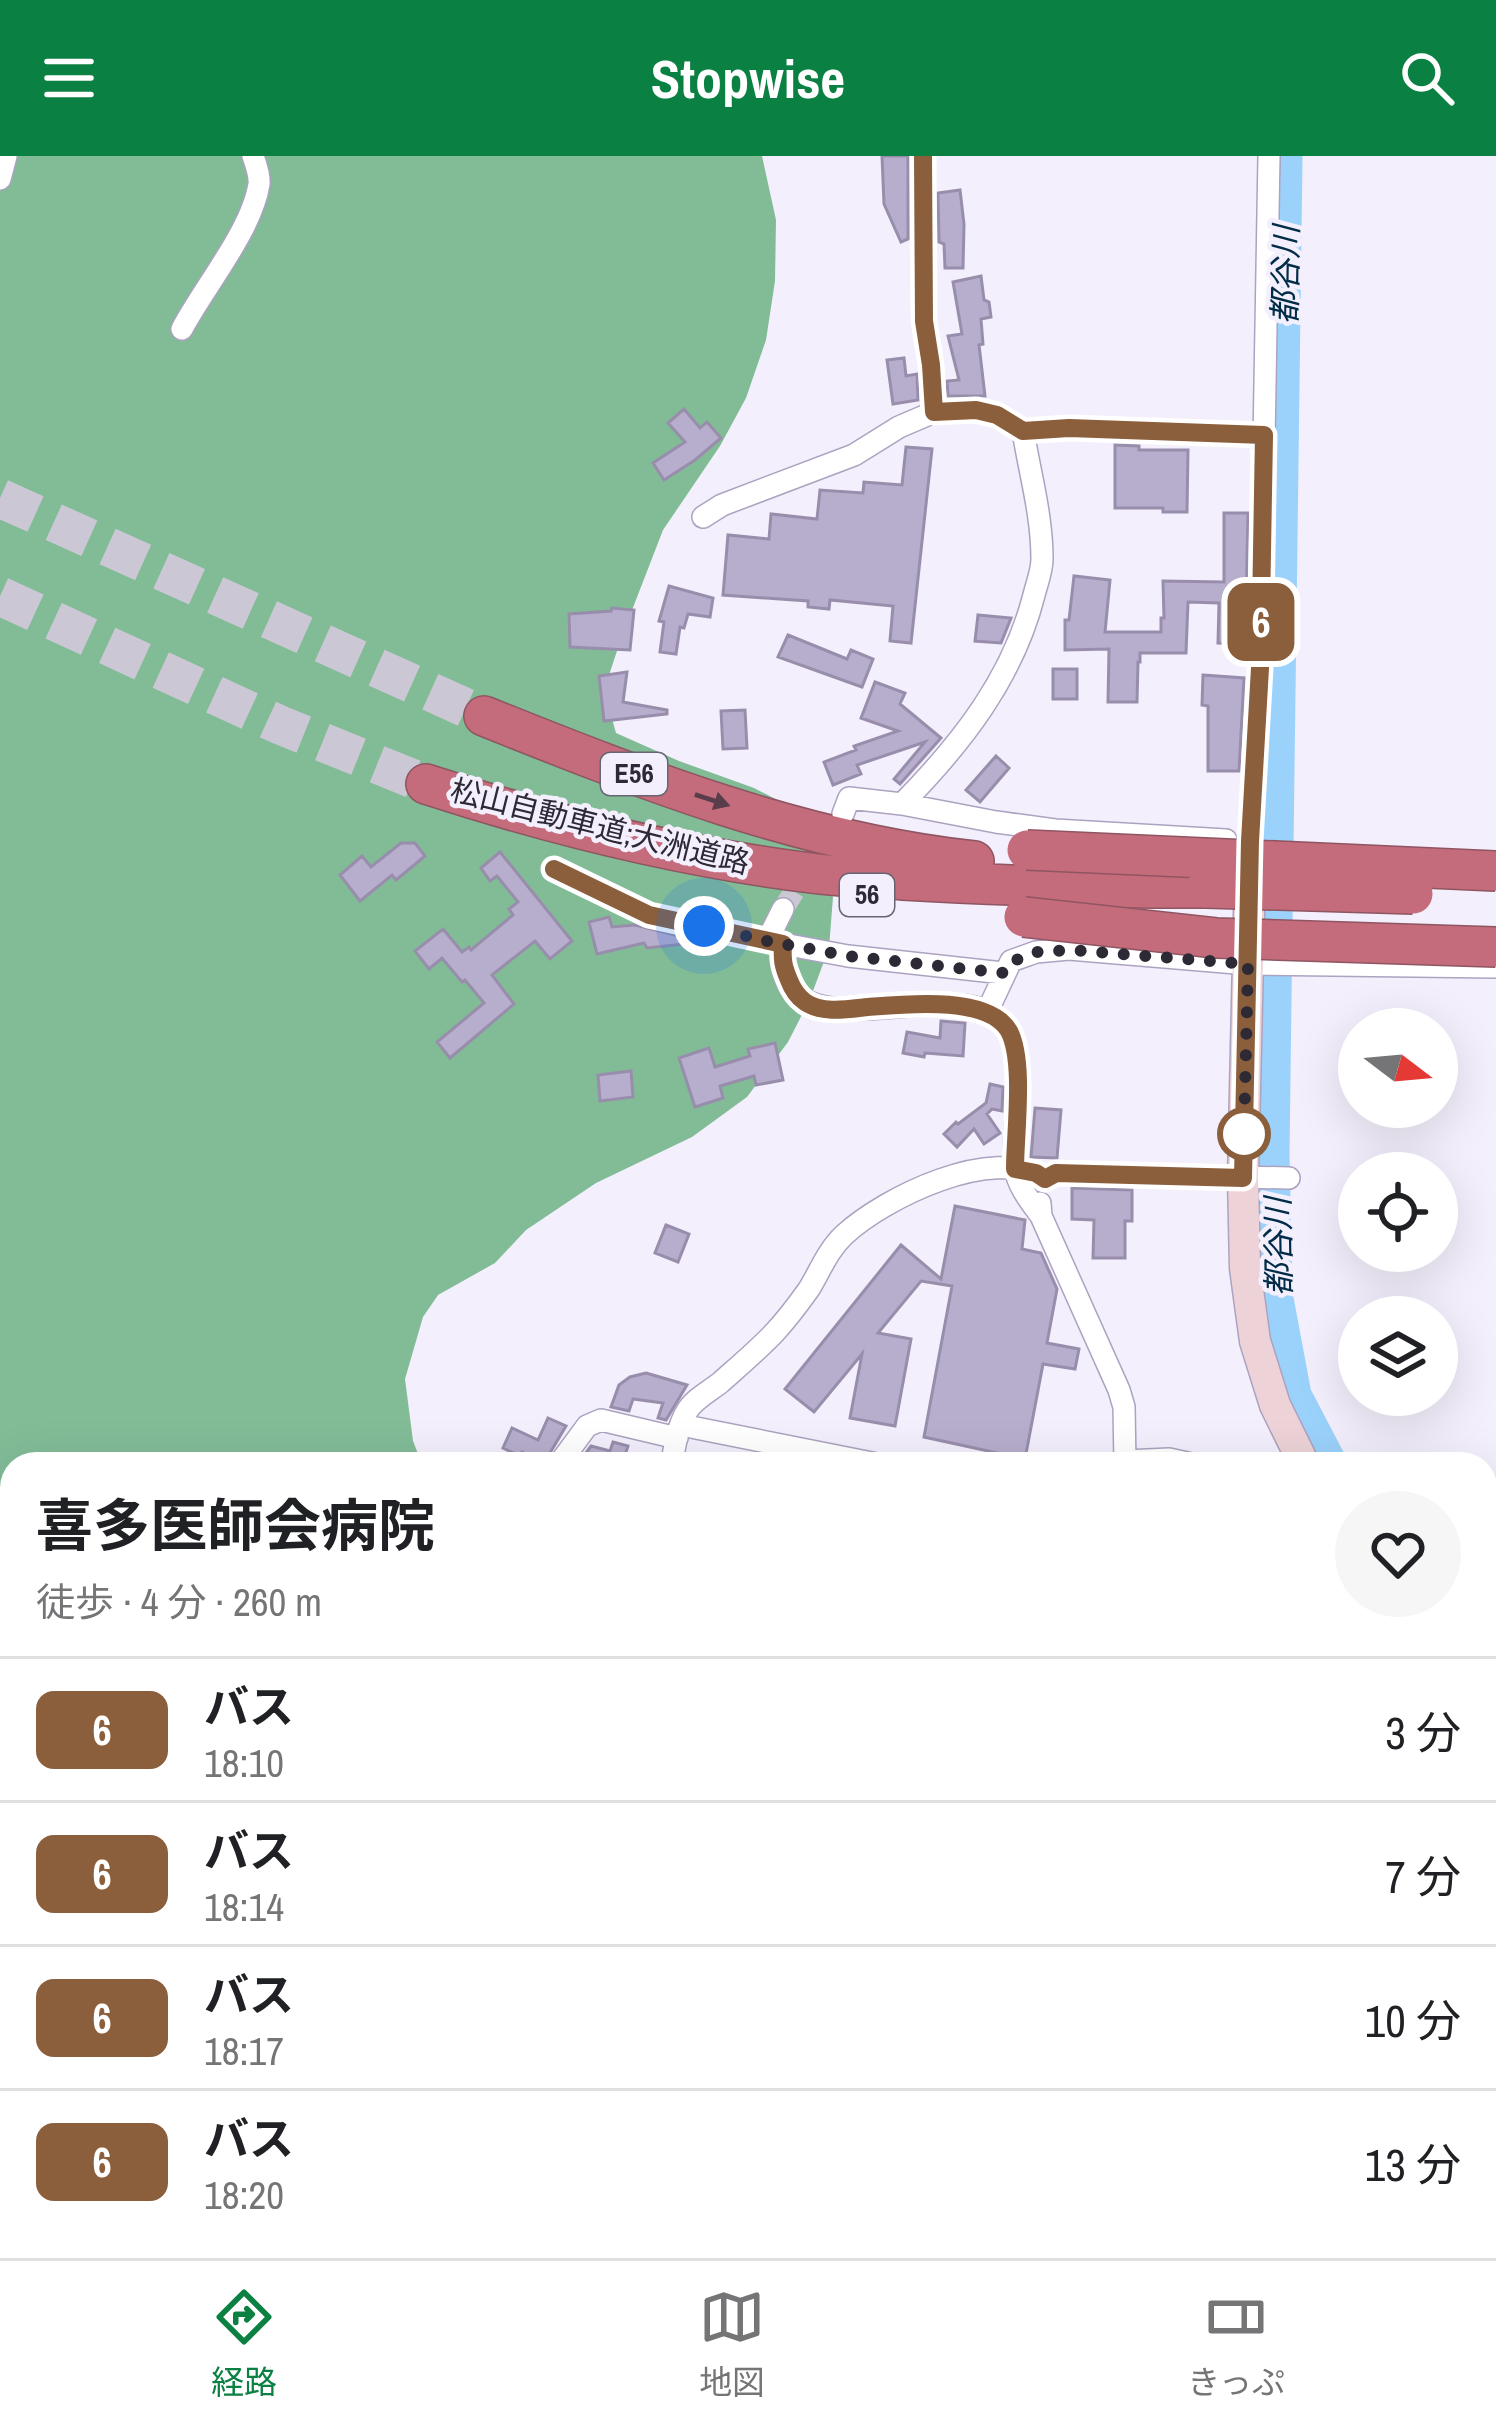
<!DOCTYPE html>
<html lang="ja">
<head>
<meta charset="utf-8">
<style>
	:root { --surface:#fff; --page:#f6f6f6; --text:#202124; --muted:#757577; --line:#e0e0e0; --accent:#0b8043 }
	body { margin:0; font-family:"Archivo Narrow","Noto Sans JP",sans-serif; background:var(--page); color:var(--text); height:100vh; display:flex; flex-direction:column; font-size:45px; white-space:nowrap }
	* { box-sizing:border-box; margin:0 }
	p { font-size:39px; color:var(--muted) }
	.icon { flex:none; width:66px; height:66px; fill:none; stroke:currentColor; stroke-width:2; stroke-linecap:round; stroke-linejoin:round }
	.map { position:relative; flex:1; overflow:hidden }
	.panel { position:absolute; left:0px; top:1296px; width:1497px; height:807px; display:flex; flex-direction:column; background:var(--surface); border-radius:36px 36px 0 0; box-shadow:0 12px 48px #0002 }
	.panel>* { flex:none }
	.badge { padding:0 24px; border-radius:18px; font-size:42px; line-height:78px }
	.needle { width:78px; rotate:106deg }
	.tools { position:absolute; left:1338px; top:852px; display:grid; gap:24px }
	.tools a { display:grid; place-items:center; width:120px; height:120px; border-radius:50%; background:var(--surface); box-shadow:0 12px 48px #0002; font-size:60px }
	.you { position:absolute; width:60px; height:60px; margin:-30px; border:9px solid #fff; border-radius:50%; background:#1a73e8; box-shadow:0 0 0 18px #1a73e833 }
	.map>.badge { position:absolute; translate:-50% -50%; box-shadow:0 0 0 6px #fff }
	.round { display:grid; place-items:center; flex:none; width:126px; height:126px; border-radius:63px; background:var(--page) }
	.overview { display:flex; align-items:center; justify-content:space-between; height:204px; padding:0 36px }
	h1 { font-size:57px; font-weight:700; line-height:90px }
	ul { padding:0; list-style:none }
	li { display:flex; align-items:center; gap:36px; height:144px; padding:0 36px; border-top:3px solid var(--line) }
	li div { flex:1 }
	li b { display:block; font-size:45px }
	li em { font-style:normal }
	li .badge { min-width:132px; font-weight:700; text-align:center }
	header { display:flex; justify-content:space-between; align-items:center; height:156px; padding:0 36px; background:var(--accent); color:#fff; font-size:54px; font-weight:700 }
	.menu { display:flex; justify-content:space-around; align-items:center; height:168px; border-top:3px solid var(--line); background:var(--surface); font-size:33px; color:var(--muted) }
	.menu a { display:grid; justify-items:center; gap:6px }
	.menu .active { color:var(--accent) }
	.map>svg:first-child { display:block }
	.green { fill:#b2dabf }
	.forest { fill:#82bc97 }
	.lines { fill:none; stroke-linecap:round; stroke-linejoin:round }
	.river { stroke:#9bd2fb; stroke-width:33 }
	.building { fill:#b7aecd; stroke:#988eac; stroke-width:3 }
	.street-tunnel { stroke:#cbc7d4; stroke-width:21; stroke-dasharray:21 10; stroke-linecap:butt }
	.highway-tunnel { stroke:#cbc7d4; stroke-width:39; stroke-dasharray:39 20; stroke-linecap:butt }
	.street-casing { stroke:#aca3c1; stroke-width:24 }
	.secondary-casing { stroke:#aca3c1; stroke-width:33 }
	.highway-casing { stroke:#8f5562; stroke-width:42 }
	.street { stroke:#fff; stroke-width:21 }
	.secondary { stroke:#edd3d7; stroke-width:30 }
	.highway { stroke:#c46c7b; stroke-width:39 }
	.highway-bridge-casing { stroke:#8f5562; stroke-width:42; stroke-linecap:butt }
	.highway-bridge { stroke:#c46c7b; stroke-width:39 }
	.oneway { fill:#5a3d4a }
	.line-casing { stroke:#fff; stroke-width:27 }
	.line { stroke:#8b5e3c; stroke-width:18 }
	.walk { stroke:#2d2935; stroke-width:12; stroke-dasharray:0 21.6 }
	.stop-dot { fill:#fff; stroke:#8b5e3c; stroke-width:6 }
	.labels { text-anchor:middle; stroke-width:9; stroke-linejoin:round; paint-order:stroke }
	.shield { fill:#f3effc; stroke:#686471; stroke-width:3 }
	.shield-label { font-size:27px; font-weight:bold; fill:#2d2935 }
	.street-label { font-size:30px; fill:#2d2935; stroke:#f3effc }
	.water-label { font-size:33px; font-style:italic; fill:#002c47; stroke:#f3effc }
</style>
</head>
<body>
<header><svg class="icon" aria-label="menu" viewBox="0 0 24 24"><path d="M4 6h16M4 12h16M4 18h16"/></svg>Stopwise<svg class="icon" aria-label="search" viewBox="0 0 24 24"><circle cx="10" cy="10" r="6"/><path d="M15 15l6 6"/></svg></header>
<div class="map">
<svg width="1496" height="2102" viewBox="0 0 1496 2102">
	<rect width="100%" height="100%" fill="#f3effc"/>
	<!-- green -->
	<path class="green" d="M0,1947L12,1953V2091H148L141,2102H0Z"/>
	<!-- forest -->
	<path class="forest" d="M0,0H762L776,64L775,125L766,184L746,242L720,290L663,374L622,480L604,534L616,577L679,605L754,632L787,649L809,684L833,741L829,792L810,843L788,886L747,941L692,981L596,1027L526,1074L495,1107L438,1139L423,1161L405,1223L413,1285L422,1308H12V1954L0,1948Z
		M240,2091H1368L1372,2102H257Z"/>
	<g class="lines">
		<!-- river -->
		<path class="river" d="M1286,0L1273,997L1276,1137L1295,1239L1331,1308
			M1485,1461L1496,1469"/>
	</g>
	<!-- building -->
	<path class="building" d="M882,0H908V83L901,86L884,48Z
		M960,34L964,68L963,112H945L944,88L939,86L938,37Z
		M981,120L984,144L989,146L991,161L981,163L983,188L979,189L985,240H948L947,225L959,224L948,180L962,178L953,126Z
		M904,202L906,220L917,218L918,244L893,248L887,204Z
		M684,253L700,272L707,266L721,282L695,304L664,324L653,307L685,286L668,267Z
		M1115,289L1139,290V294H1188L1187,356H1163V352H1115Z
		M906,291L932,293L911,487L890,485L893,450L830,444L829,453L808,451V445L723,439L728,379L769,383L771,358L817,363L820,334L863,337L864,326L902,329Z
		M1224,357H1248L1245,488L1218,487L1219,447L1188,446L1186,497H1140V506H1138L1137,546H1108L1109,493L1065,494V464H1069L1074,420L1110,424L1105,476H1161V462H1164L1163,425L1224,426Z
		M669,430L713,442L710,461L688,458L684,472L680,471L676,498L660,496L664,466L659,465Z
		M612,452L634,454L630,494L570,491L569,458L611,455Z
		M978,459L1011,462L1001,487L975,485Z
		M788,479L847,503L851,494L873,503L862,531L778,501Z
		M1053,513H1077V543H1053Z
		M627,516L623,546L667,554V558L604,565L599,520Z
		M1203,519L1244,522L1239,615H1208V550L1202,549Z
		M875,526L905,537L900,548L941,582L900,628L894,623L925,586L857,609L861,618L833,629L824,606L856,594L854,590L898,575L861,562Z
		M745,554L747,592L723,593L721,555Z
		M996,600L1009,612L980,646L966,634Z
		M401,687H415L425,700L396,724L392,719L360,745L340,719L362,700L371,711Z
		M500,696L572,785L550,803L535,785L492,819L514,848L450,902L437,886L484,847L465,824L462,826L442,802L429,813L415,795L443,773L462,796L469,791L471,794L513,759L509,753L518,746L497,720L490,725L481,712Z
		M609,761L612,771L635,769L703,786L647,792L644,787L597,798L589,766Z
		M941,865L965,867L963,900L925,897L924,901L903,897L907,876L940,882Z
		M775,887L783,924L756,929L754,920L720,930L723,942L695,951L679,902L709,892L715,911L750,900L748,893Z
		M631,915L633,941L600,945L598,919Z
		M990,928L1003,931L1002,955L992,953L987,958L1000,977L984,988L974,973L957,991L944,978L956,966L958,968L986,947Z
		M1035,952L1061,954L1057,1002L1031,1001Z
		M1072,1032L1132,1034V1065H1125V1102H1093L1094,1064L1072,1063Z
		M955,1050L1025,1064L1022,1093L1041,1097L1057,1133L1047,1187L1079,1193L1075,1213L1043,1208L1025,1303L924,1281L952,1130L921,1125L878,1177L911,1183L895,1270L850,1262L862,1198L814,1256L785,1233L901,1089L941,1123Z
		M666,1069L689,1078L678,1106L655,1097Z
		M646,1217L687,1229L666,1264L658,1262L663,1247L633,1243L629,1255L611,1251L619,1229L630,1221Z
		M548,1262L566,1270L544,1307L522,1296L520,1300L503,1292L512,1272L538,1284Z
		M613,1286L628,1290L625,1299L640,1303L639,1308H578L591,1290L610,1295Z"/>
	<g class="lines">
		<!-- street-tunnel -->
		<path class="street-tunnel" d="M783,753L834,673"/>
		<!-- highway-tunnel -->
		<path class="highway-tunnel" d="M0,342L484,560
			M0,440L280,569L426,628"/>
		<!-- street casing -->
		<g class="street-casing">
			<path id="street" d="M923,0L924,165L931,209L934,256
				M0,23L6,0
				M182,173C204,131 252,74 259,28C260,19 256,9 253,0
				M703,361L722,349L854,299L899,271L934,256L976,253L997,259L1023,275L1069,272L1264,279
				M902,648L996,666L1055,674L1226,684
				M843,658L849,642L902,648C961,588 1013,522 1034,439C1037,427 1042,415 1042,403C1042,359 1030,318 1023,275
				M1250,685L1260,512L1269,0
				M554,714L649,759L767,785L848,800L1003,817
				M767,785L783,753
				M783,788C770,901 931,826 988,856C1038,883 1009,967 1015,1012C1018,1031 1031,1046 1041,1060
				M987,856L1011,805L1036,796L1069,793L1248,808L1496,811
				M1040,1047L1041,1060L1119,1234L1124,1251L1125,1308
				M681,1269L877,1308
				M1126,1305L1169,1303L1192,1308
				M559,1308L587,1270L601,1264L677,1282
				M672,1308C674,1291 678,1270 687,1255C694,1243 710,1235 721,1226C739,1210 758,1194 775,1176C787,1163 799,1147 809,1133C820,1115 828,1094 844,1079C884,1042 993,988 1045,1023L1056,1017L1289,1022
				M1485,1830L1496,1816
				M976,2091L1067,2102
				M1099,2102L1108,2091"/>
		</g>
		<!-- secondary casing -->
		<g class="secondary-casing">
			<path id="secondary" d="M1250,715L1243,1022L1245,1112L1255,1185L1275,1249L1304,1308
				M1485,1494L1496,1501
				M0,1942L12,1947
				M325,2091L352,2102
				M668,2102L680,2091"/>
		</g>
		<!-- highway casing -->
		<g class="highway-casing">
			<path id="highway" d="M484,560C641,623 804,687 974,705
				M426,628C552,669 680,701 811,717C841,721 872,722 903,724C1004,730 1104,732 1206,732"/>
		</g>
		<!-- street -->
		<use href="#street" class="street"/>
		<!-- secondary -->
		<use href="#secondary" class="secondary"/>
		<!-- highway -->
		<use href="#highway" class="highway"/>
		<!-- highway-bridge casing -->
		<g class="highway-bridge-casing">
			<path id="highway-bridge" d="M1027,694L1496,715
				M1206,732L1413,738
				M1024,761L1216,782L1496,791"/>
		</g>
		<!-- highway-bridge -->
		<use href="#highway-bridge" class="highway-bridge"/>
	</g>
	<!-- one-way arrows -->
	<defs><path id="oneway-solid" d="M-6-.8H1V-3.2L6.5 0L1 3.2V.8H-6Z" transform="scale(3)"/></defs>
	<use class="oneway" href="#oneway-solid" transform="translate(712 644) rotate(18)"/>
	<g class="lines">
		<!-- line casing -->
		<g class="line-casing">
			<path id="line" d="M554,713L649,759L783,788C782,804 783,810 789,824C792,832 798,841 805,846C822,858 849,853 868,851C905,848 988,839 1009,875C1025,905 1015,978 1015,1013L1036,1017L1045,1023L1056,1017L1243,1022L1250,685L1260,512L1264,279L1069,272L1023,275L997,259L976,254L934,256L931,209L924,165L923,0"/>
		</g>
		<!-- line -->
		<use href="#line" class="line"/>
		<!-- walk -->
		<path class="walk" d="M704,770L767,785L848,800L1004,817L1011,806L1036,796L1070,794L1248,808L1244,978"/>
	</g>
	<!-- markers -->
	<circle class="stop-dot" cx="1244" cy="978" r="24"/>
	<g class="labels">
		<!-- shield labels -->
		<g class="shield">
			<rect x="601" y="597" width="66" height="42" rx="9"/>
			<rect x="840" y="718" width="54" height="42" rx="9"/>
		</g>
		<g class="shield-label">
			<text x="634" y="627">E56</text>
			<text x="867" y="748">56</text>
		</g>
		<!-- street labels -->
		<g class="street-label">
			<text transform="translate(600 671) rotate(14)" y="10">松山自動車道;大洲道路</text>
		</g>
		<!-- water labels -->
		<g class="water-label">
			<text transform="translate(1285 119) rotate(-89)" y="12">都谷川</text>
			<text transform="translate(1278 1091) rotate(-91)" y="12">都谷川</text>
		</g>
	</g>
</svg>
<div class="tools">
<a><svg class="needle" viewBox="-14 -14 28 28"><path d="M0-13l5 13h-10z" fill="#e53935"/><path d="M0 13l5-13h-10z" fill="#757577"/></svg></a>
<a><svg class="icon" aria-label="locate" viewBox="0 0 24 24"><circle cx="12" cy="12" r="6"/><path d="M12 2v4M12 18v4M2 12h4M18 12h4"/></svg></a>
<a><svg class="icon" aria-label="layers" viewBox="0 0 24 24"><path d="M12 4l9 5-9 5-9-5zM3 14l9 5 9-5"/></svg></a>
</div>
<div class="you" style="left:704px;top:770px"></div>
<b class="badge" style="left:1261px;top:466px;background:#8b5e3c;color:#fff">6</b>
<section class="panel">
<div class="overview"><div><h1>喜多医師会病院</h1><p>徒歩 · 4 分 · 260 m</p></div><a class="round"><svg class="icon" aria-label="heart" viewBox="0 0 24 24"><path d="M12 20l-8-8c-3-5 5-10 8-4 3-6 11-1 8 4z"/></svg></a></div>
<ul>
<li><span class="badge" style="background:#8b5e3c;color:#fff">6</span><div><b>バス</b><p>18:10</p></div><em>3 分</em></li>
<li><span class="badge" style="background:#8b5e3c;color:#fff">6</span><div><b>バス</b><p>18:14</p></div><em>7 分</em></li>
<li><span class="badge" style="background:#8b5e3c;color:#fff">6</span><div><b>バス</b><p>18:17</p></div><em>10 分</em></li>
<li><span class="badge" style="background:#8b5e3c;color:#fff">6</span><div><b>バス</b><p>18:20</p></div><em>13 分</em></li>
</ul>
</section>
</div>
<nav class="menu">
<a class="active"><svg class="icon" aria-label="directions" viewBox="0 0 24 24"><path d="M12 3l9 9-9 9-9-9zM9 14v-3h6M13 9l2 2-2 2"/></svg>経路</a>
<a><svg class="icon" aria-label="map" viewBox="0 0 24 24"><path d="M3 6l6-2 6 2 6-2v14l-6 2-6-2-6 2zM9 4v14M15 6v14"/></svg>地図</a>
<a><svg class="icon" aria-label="tickets" viewBox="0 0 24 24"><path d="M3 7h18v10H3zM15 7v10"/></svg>きっぷ</a>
</nav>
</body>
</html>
